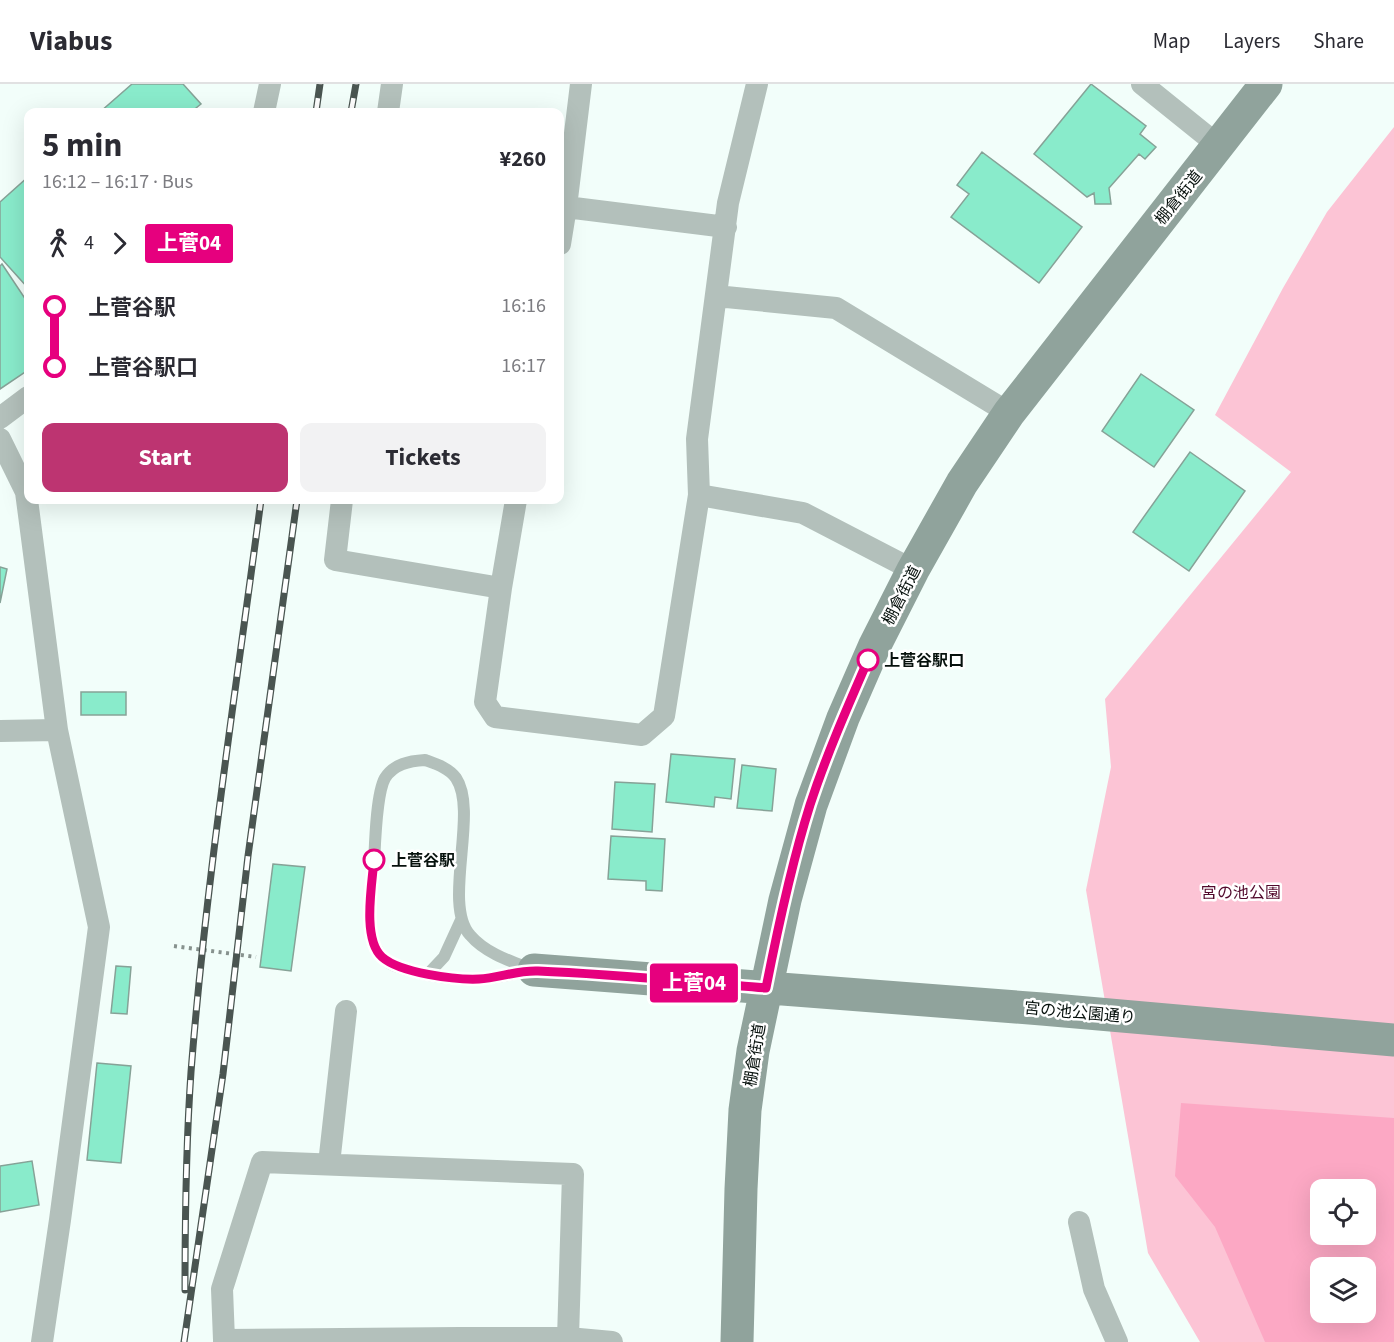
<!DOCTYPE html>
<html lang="en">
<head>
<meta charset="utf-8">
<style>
	:root { --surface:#fff; --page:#f2f2f3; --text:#2b2b33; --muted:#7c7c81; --line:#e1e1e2; --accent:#bd3471 }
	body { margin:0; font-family:"Source Sans 3","Noto Sans JP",sans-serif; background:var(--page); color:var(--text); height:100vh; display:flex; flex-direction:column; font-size:22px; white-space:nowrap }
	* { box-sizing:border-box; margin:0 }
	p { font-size:20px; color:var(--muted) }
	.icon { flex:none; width:33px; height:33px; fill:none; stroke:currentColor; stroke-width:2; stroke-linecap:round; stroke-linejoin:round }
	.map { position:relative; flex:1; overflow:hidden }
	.panel { position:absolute; left:24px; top:24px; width:540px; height:396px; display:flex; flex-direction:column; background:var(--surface); border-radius:12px; box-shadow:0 6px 24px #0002 }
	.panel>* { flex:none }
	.badge { padding:0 12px; border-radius:4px; font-size:21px; line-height:39px }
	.fabs { position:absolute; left:1310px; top:1095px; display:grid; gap:12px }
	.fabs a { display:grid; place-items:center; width:66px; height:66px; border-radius:12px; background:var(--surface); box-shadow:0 6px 24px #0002; font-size:30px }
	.map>.badge { position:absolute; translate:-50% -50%; box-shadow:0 0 0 3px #fff }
	.legs { display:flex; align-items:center; gap:9px; height:66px; padding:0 18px; font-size:20px }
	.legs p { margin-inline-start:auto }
	.overview { display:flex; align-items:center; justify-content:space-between; height:102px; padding:0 18px }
	h1 { font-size:33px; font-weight:700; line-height:45px }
	.button { display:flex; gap:12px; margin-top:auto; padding:12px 18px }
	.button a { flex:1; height:69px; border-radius:12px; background:var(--accent); color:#fff; font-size:24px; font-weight:700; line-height:69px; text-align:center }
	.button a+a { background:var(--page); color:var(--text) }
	ul { padding:0 18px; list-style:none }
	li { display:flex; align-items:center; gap:21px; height:60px; font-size:22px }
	li i { display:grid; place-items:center; width:9px; height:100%; margin:0 8px; background:currentColor }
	li i::after { content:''; width:15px; height:15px; margin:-8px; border:4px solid; border-radius:50%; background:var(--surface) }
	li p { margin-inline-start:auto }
	li:first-child i { background:linear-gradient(#0000 50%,currentColor 0) }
	li:last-child i { background:linear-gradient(currentColor 50%,#0000 0) }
	header { display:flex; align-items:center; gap:36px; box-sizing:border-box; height:84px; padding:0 30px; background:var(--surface); border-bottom:2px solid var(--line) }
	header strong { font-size:28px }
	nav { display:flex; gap:33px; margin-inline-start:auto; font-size:21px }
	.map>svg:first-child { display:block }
	.green { fill:#fcc4d5; fill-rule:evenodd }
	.water { fill:#fca8c4; fill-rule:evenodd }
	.building { fill:#89ebcb; stroke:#86a297; stroke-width:1.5 }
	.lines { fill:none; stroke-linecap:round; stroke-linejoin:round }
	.path { stroke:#87928e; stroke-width:4; stroke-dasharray:3 4.5; stroke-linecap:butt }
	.lane { stroke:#b3c0bb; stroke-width:12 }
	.street { stroke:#b3c0bb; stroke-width:22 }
	.secondary { stroke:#90a39c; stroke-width:33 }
	.rail-casing { stroke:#4a5551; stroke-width:7 }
	.rail { stroke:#fff; stroke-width:4.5; stroke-dasharray:14; stroke-linecap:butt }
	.line-1-casing { stroke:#fff; stroke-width:14 }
	.line-1 { stroke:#e6007e; stroke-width:9 }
	.stop-1-dot { fill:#fff; stroke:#e6007e; stroke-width:3 }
	.labels { text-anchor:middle; stroke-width:5; stroke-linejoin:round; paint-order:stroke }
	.street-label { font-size:16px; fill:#07110d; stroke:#fff }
	.stop-label { font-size:16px; font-weight:bold; fill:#07110d; stroke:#fff; text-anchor:start }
	.park-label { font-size:16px; fill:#52092c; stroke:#fff }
</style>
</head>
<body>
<header>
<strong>Viabus</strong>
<nav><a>Map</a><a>Layers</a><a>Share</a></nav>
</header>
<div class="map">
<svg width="1394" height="1258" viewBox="0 0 1394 1258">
	<rect width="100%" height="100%" fill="#f2fefa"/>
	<!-- green -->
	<path class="green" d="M1394,43V1258H1200L1148,1169L1086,806L1111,683L1105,615L1291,388L1215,331L1283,204L1327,128ZM1320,1106H1365V1150H1320ZM1320,1184H1365V1228H1320Z"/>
	<!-- water -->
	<path class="water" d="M1181,1019L1394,1034V1258H1265L1215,1143L1175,1092ZM1320,1106H1365V1150H1320ZM1320,1184H1365V1228H1320Z"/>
	<!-- building -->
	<path class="building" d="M132,0H183L201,20L191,28H100Z
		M1091,0L1146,42L1140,50L1156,63L1145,75L1139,70L1109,104L1111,120H1095L1094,109L1087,113L1034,70Z
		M982,68L1082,143L1039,199L951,133L969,110L957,101Z
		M28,93V204L0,173V118Z
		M2,180L28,219V286L0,305V182Z
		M1141,290L1194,326L1154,383L1102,347Z
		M1190,368L1245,407L1189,487L1133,448Z
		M0,483L7,485L0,519Z
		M81,608H126V631H81Z
		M671,670L735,675L731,715L715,713L714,723L666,718Z
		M742,681L776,685L772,727L737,724Z
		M615,698L655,700L652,748L612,745Z
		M611,752L665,755L662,807L646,806V797L608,795Z
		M273,780L305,783L291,887L260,883Z
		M116,882L131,883L127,930L111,929Z
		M97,979L131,982L121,1079L87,1076Z
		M32,1077L39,1121L0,1128V1082Z"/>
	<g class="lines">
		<!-- path -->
		<path class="path" d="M174,862L256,873"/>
		<!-- lane -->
		<path class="lane" d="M425,676C436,680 449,684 456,694C479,728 442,820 470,851C486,870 513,878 534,886C516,889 498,894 480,895C458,897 419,891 398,883C388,880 380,872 375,862C365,842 372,803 374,781C375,761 376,710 385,694C394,680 409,677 425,676Z
			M428,890L444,873L461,836"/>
		<!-- street -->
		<path class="street" d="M1142,0L1219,62
			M264,28L270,0
			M388,28L392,0
			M560,122L566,123L581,0
			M560,160L566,123L726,143
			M716,212L836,224L1009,329
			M0,334L28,313
			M0,355L26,408L57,646L99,843L60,1136L42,1258
			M699,411L697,355L728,119L757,0
			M342,416L335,476L501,504L485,618L495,633L642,651L664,632L699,411L803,429L913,486
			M501,504L516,416
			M0,647L57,646
			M329,1080L346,927
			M1079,1138L1094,1205L1117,1258
			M460,1254H568L612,1258
			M224,1256L222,1205L262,1078L573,1090L568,1254
			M224,1258V1256L460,1254V1258"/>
		<!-- secondary -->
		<path class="secondary" d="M534,886L1042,925L1394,956
			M737,1258L741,1105L745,1026L753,967L785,816L811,721L843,634L874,563L913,486L962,399L1009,329L1266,0"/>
		<!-- rail casing -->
		<g class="rail-casing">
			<path id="rail" d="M316,28L320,0
				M351,28L356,0
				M185,1206C185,1133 186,1060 191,988C206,796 236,606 261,416
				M184,1258L223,990L248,772L297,416"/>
		</g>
		<!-- rail -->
		<use href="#rail" class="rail"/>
	</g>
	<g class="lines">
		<!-- line-1 casing -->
		<g class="line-1-casing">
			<path id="line-1" d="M374,776C372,801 362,855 382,873C400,889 455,896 479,895C498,894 518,886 538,887C614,890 690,898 766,904C778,843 791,781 810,721C826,672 847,624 868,576"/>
		</g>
		<!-- line-1 -->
		<use href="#line-1" class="line-1"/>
	</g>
	<!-- markers -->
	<g class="stop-1-dot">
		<circle cx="868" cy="576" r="10"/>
		<circle cx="374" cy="776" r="10"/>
	</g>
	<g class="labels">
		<!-- street labels -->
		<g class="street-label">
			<text transform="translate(1178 113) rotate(-51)" y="6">棚倉街道</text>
			<text transform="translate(901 511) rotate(-63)" y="6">棚倉街道</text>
			<text transform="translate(1080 928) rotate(5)" y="6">宮の池公園通り</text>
			<text transform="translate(754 971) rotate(-81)" y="6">棚倉街道</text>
		</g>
		<!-- stop labels -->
		<g class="stop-label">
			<text x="884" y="582">上菅谷駅口</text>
			<text x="391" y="782">上菅谷駅</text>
		</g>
		<!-- park labels -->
		<g class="park-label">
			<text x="1241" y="814">宮の池公園</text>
		</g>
	</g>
</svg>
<div class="fabs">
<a><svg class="icon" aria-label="locate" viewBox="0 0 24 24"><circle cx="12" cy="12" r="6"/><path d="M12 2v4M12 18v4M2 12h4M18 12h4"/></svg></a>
<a><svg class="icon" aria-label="layers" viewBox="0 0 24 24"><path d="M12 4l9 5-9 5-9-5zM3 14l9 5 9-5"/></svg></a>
</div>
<b class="badge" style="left:694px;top:899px;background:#e6007e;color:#fff">上菅04</b>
<section class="panel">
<div class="overview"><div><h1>5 min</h1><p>16:12 – 16:17 · Bus</p></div><b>¥260</b></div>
<div class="legs"><svg class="icon" aria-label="walk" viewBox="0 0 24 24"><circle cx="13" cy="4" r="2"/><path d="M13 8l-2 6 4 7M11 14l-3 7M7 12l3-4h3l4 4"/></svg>4<svg class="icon" aria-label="forward" viewBox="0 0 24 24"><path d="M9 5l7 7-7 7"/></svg><b class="badge" style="background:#e6007e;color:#fff">上菅04</b></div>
<ul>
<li><i style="color:#e6007e"></i><b>上菅谷駅</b><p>16:16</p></li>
<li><i style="color:#e6007e"></i><b>上菅谷駅口</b><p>16:17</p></li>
</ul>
<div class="button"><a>Start</a><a>Tickets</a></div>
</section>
</div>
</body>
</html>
